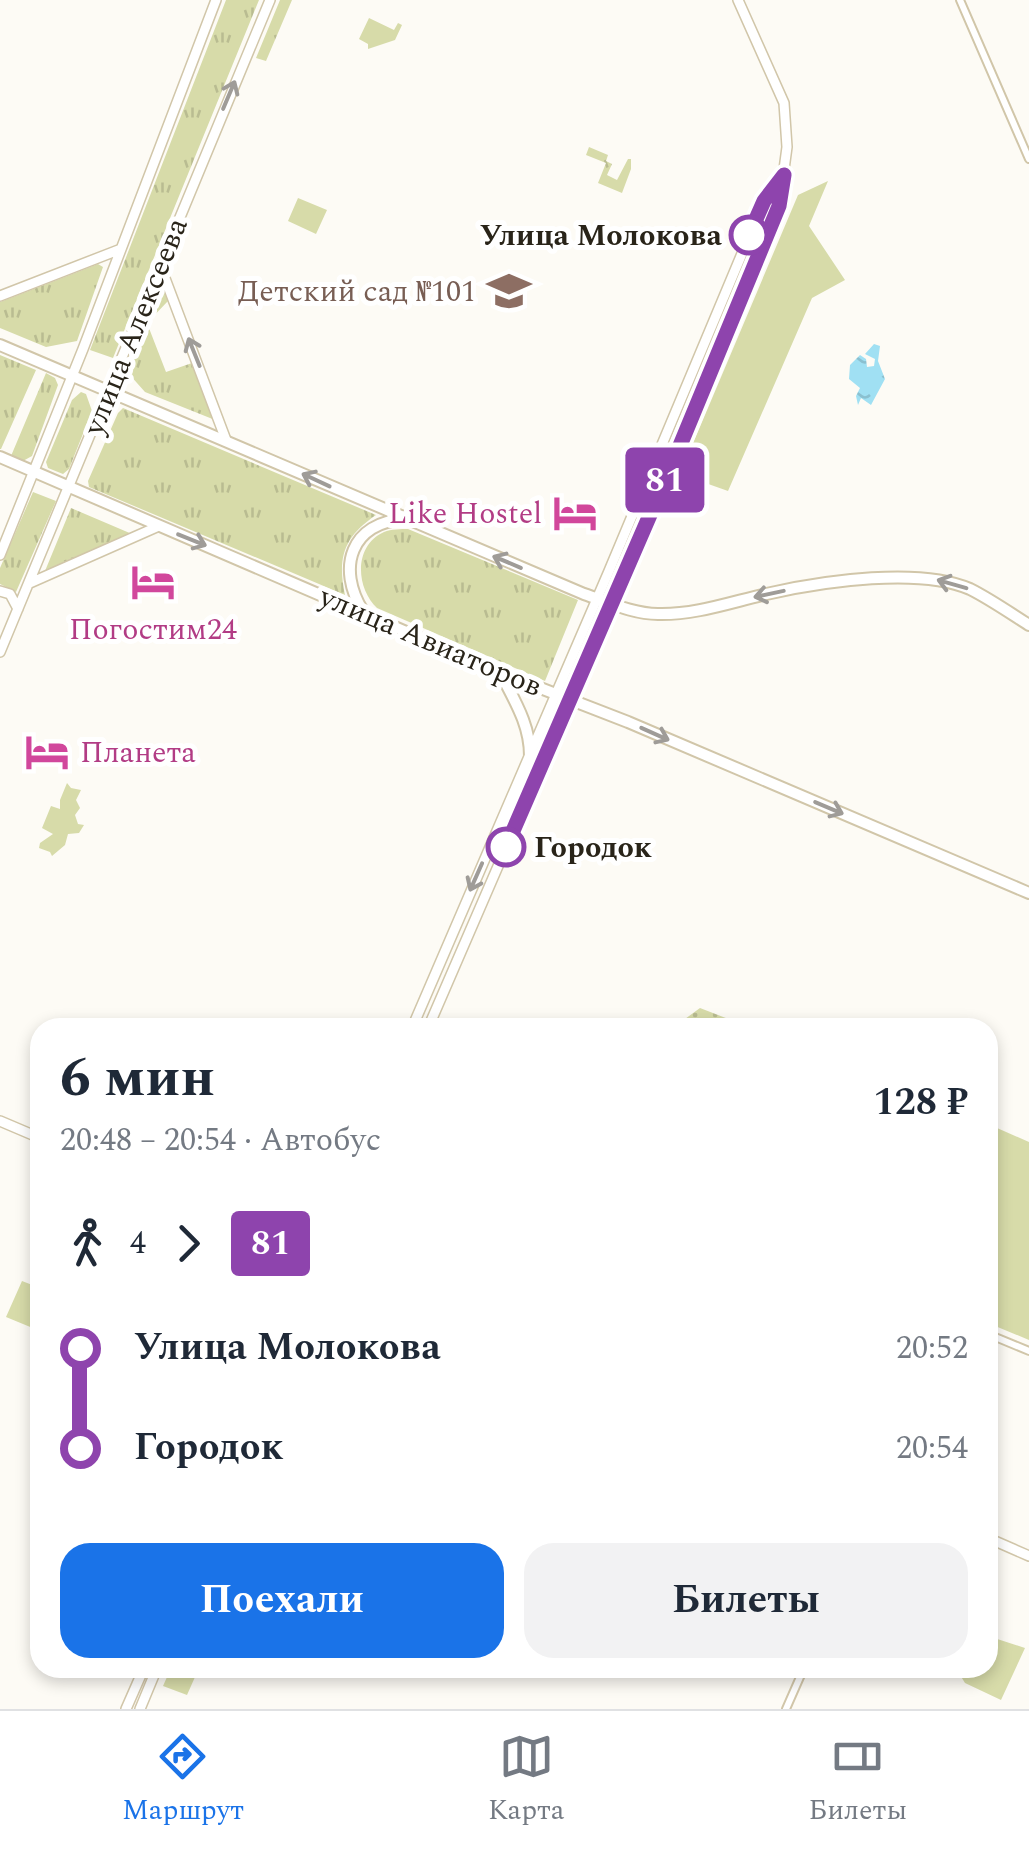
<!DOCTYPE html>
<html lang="ru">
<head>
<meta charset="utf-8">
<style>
	:root { --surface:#fff; --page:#f2f2f3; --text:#1f2937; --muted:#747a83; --line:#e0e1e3; --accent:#1a73e8 }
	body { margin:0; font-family:Spectral,serif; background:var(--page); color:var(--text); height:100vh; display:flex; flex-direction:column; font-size:38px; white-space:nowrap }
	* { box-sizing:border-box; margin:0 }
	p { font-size:32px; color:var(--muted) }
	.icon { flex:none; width:55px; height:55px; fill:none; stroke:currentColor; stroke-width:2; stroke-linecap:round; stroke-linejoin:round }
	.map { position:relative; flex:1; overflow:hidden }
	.details { position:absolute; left:30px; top:1018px; width:968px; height:660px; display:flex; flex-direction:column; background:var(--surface); border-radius:30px; box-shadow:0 5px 15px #0003 }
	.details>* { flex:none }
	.badge { padding:0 20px; border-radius:8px; font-size:35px; line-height:65px }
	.map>.badge { position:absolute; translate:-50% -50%; box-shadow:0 0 0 5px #fff }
	.legs { display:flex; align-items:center; gap:15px; height:110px; padding:0 30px; font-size:32px }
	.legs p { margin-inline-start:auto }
	.headline { display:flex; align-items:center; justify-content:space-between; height:170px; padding:0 30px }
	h1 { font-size:55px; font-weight:700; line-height:75px }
	.button { display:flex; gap:20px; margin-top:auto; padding:20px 30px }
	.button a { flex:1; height:115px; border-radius:30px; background:var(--accent); color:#fff; font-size:40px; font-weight:700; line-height:115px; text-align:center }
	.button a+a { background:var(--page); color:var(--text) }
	ul { padding:0 30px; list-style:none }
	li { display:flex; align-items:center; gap:35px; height:100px; font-size:38px }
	li i { display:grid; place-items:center; width:15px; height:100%; margin:0 12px; background:currentColor }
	li i::after { content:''; width:25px; height:25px; margin:-12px; border:8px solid; border-radius:50%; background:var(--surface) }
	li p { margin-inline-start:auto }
	li:first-child i { background:linear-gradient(#0000 50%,currentColor 0) }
	li:last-child i { background:linear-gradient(currentColor 50%,#0000 0) }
	.menu { display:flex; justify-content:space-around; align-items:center; height:140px; border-top:2px solid var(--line); background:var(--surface); font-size:28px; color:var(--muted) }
	.menu a { display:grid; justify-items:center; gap:5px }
	.menu .selected { color:var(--accent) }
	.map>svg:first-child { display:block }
	.grass { fill:url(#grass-tufts) }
	.park { fill:#d7dba9 }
	.garden { fill:url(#garden-dots) }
	.water { fill:url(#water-ripples) }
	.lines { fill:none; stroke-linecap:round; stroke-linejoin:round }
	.street-casing { stroke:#d1c6a9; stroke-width:10 }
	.secondary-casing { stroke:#d1c6a9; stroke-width:12 }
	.primary-casing { stroke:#d1c6a9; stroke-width:14 }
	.street { stroke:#fff; stroke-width:6 }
	.secondary { stroke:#fff; stroke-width:9 }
	.primary { stroke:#fff; stroke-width:10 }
	.oneway { stroke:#9f9c98 }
	.line-1-casing { stroke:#fff; stroke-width:22 }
	.line-1 { stroke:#8e44ad; stroke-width:15 }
	.stop-1-dot { fill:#fff; stroke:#8e44ad; stroke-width:5 }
	.labels { text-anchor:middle; stroke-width:10; stroke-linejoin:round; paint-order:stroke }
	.stop-label { font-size:30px; font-weight:bold; fill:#292419; stroke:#fff; text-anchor:end }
	.education-label { font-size:30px; fill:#785e54; stroke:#fff; text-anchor:end }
	.street-label { font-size:30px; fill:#292419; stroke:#fff }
	.hotel-label { font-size:30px; fill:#b23c85; stroke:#fff; text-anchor:end }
</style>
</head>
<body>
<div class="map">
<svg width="1029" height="1709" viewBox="0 0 1029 1709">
	<defs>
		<pattern id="grass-tufts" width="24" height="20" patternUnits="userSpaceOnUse" patternTransform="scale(2.5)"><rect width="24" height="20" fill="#d7dba9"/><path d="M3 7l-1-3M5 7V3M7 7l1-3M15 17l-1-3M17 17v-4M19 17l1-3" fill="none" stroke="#b9bc91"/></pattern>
		<pattern id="garden-dots" width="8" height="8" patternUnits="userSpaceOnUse" patternTransform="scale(2.5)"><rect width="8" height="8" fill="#d7dba9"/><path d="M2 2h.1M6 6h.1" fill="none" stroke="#b9bc91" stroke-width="1.8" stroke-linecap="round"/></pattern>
		<pattern id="water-ripples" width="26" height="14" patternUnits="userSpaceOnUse" patternTransform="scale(2.5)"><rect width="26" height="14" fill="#a0e0f3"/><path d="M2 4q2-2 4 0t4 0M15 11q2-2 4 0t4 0" fill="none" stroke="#8ac0d0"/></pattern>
	</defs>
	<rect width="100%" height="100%" fill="#fdfbf5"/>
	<!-- grass -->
	<path class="grass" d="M226,0H259L113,358L90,350Z
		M280,0H292L266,61L256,58Z
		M589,147L608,155L606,161L612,164L607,175L617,180L628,159H631V169L622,193L598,183L606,163L586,155Z
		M98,264L103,267L77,341L46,347L0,328V302Z
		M160,281L168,301L147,323L166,372L192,363L215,420L145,392L129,374Z
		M0,355L36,370L1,449H0Z
		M46,373L55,378L58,385L32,456L23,461L11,456Z
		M81,392L86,394L92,411L69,469L63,474L48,468L46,462L72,400Z
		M123,408L376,515C344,537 337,557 345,595L89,487L88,481L118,413Z
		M33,492L56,501L16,592L0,584V568Z
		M71,508L132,534L45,571Z
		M408,529L578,600L545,681L377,608C356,588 353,546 384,532C391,529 401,529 408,529Z"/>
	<!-- park -->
	<path class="park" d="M369,18L394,30L398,23L402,25L395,40L368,49V44L359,39Z
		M828,181L809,226L845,280L812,298L728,491L680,474L798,195Z
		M298,198L327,210L316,234L288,221Z
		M67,783L71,788L81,790L76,800L80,808L75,815L78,824L84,825L79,833L68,834L65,845L52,856L50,852L39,848L40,843L53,834L42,828L51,806L60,809V800Z
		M988,1124L1029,1142V1340L988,1323Z
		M22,1281L40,1288V1331L6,1317Z
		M988,1636L1025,1648L1001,1700L965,1683L957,1670L958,1668H988Z
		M171,1668H199L187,1695L163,1686Z"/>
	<!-- garden -->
	<path class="garden" d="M700,1008L749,1027H674Z"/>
	<!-- water -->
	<path class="water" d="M874,344L880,346L878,361L885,379L871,405L861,398L858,405L856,396L860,388L849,379L850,365L860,355L866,359L867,367L874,366L875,359L865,354Z"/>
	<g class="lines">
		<!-- street casing -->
		<g class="street-casing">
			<path id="street" d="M960,0L1029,159
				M988,1334L1029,1351
				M786,1709L804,1668"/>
		</g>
		<!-- secondary casing -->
		<g class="secondary-casing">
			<path id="secondary" d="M160,265L226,440
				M0,296L121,249
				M0,555L83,349L216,0
				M30,583L159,526
				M0,591L10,594L18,609
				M0,652L270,0
				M412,1028L609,571L764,201L783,177
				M428,1028L666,478L779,207L787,147L784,103L738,0
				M0,1121L40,1138
				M988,1538L1029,1556
				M126,1709L144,1668
				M140,1709L157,1668"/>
		</g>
		<!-- primary casing -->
		<g class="primary-casing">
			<path id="primary" d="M0,345L584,594C608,602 633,614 658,614C697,615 734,601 771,593C824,581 920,567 970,589C990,599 1010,613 1029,625
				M0,457L499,672L628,722L1029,893
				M363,611C336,568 351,522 405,519
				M500,672C514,700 530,724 530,756"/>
		</g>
		<!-- street -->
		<use href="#street" class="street"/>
		<!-- secondary -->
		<use href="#secondary" class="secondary"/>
		<!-- primary -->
		<use href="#primary" class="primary"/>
	</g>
	<!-- one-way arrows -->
	<defs><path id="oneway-shaft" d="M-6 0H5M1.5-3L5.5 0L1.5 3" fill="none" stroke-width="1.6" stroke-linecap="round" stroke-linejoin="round" transform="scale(2.5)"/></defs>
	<g class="oneway">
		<use href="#oneway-shaft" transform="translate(229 95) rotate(-67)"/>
		<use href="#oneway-shaft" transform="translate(194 352) rotate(-112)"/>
		<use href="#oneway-shaft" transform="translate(316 480) rotate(-155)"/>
		<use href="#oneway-shaft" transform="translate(192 540) rotate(22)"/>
		<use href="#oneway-shaft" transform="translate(507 562) rotate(-157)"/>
		<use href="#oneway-shaft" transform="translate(952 584) rotate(-164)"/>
		<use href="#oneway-shaft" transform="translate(769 594) rotate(168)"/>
		<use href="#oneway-shaft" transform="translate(655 734) rotate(24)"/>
		<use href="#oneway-shaft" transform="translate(829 808) rotate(23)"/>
		<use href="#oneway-shaft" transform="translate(476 877) rotate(114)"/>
	</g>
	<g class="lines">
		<!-- line-1 casing -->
		<g class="line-1-casing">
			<path id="line-1" d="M506,847L679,448L779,206L784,175L764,201L749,235"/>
		</g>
		<!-- line-1 -->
		<use href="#line-1" class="line-1"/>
	</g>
	<!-- icons -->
	<defs>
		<g id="school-bare" transform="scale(3.45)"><path d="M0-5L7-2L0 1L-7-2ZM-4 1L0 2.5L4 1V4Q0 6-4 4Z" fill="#8d6e63" stroke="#fff" stroke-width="2.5" paint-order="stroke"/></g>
		<g id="hotel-bare" transform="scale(3.45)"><path d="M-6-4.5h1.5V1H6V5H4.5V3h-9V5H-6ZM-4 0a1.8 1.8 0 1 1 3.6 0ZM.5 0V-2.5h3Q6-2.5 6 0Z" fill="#d1479c" stroke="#fff" stroke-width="2.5" paint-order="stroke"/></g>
	</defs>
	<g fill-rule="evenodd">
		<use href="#school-bare" x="509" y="291"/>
		<use href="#hotel-bare" x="575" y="513"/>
		<use href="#hotel-bare" x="153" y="582"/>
		<use href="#hotel-bare" x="47" y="752"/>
	</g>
	<!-- markers -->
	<g class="stop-1-dot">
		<circle cx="749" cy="235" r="18"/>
		<circle cx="506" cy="847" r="18"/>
	</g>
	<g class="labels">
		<!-- stop labels -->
		<g class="stop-label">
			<text x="722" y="245">Улица Молокова</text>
			<text x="534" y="857" text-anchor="start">Городок</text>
		</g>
		<!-- education labels -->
		<g class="education-label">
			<text x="476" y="301">Детский сад №101</text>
		</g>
		<!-- street labels -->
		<g class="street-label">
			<text transform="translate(135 326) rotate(-68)" y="10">улица Алексеева</text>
			<text transform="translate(431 641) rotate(23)" y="10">улица Авиаторов</text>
		</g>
		<!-- hotel labels -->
		<g class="hotel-label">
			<text x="542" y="523">Like Hostel</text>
			<text x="153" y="639" text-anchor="middle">Погостим24</text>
			<text x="80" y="762" text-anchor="start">Планета</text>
		</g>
	</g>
</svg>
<b class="badge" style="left:665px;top:480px;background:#8e44ad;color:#fff">81</b>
<section class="details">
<div class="headline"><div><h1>6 мин</h1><p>20:48 – 20:54 · Автобус</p></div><b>128 ₽</b></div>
<div class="legs"><svg class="icon" aria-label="walk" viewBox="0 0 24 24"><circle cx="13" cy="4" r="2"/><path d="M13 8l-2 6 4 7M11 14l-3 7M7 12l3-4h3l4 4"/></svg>4<svg class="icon" aria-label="forward" viewBox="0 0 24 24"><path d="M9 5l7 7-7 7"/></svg><b class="badge" style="background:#8e44ad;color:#fff">81</b></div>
<ul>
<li><i style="color:#8e44ad"></i><b>Улица Молокова</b><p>20:52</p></li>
<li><i style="color:#8e44ad"></i><b>Городок</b><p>20:54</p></li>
</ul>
<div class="button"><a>Поехали</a><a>Билеты</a></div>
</section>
</div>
<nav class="menu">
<a class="selected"><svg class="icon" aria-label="directions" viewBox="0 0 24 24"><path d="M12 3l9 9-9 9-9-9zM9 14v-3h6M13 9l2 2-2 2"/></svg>Маршрут</a>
<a><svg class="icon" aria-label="map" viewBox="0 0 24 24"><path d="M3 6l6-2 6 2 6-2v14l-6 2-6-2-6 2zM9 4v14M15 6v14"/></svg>Карта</a>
<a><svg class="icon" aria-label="tickets" viewBox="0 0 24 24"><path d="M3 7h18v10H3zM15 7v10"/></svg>Билеты</a>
</nav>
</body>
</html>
